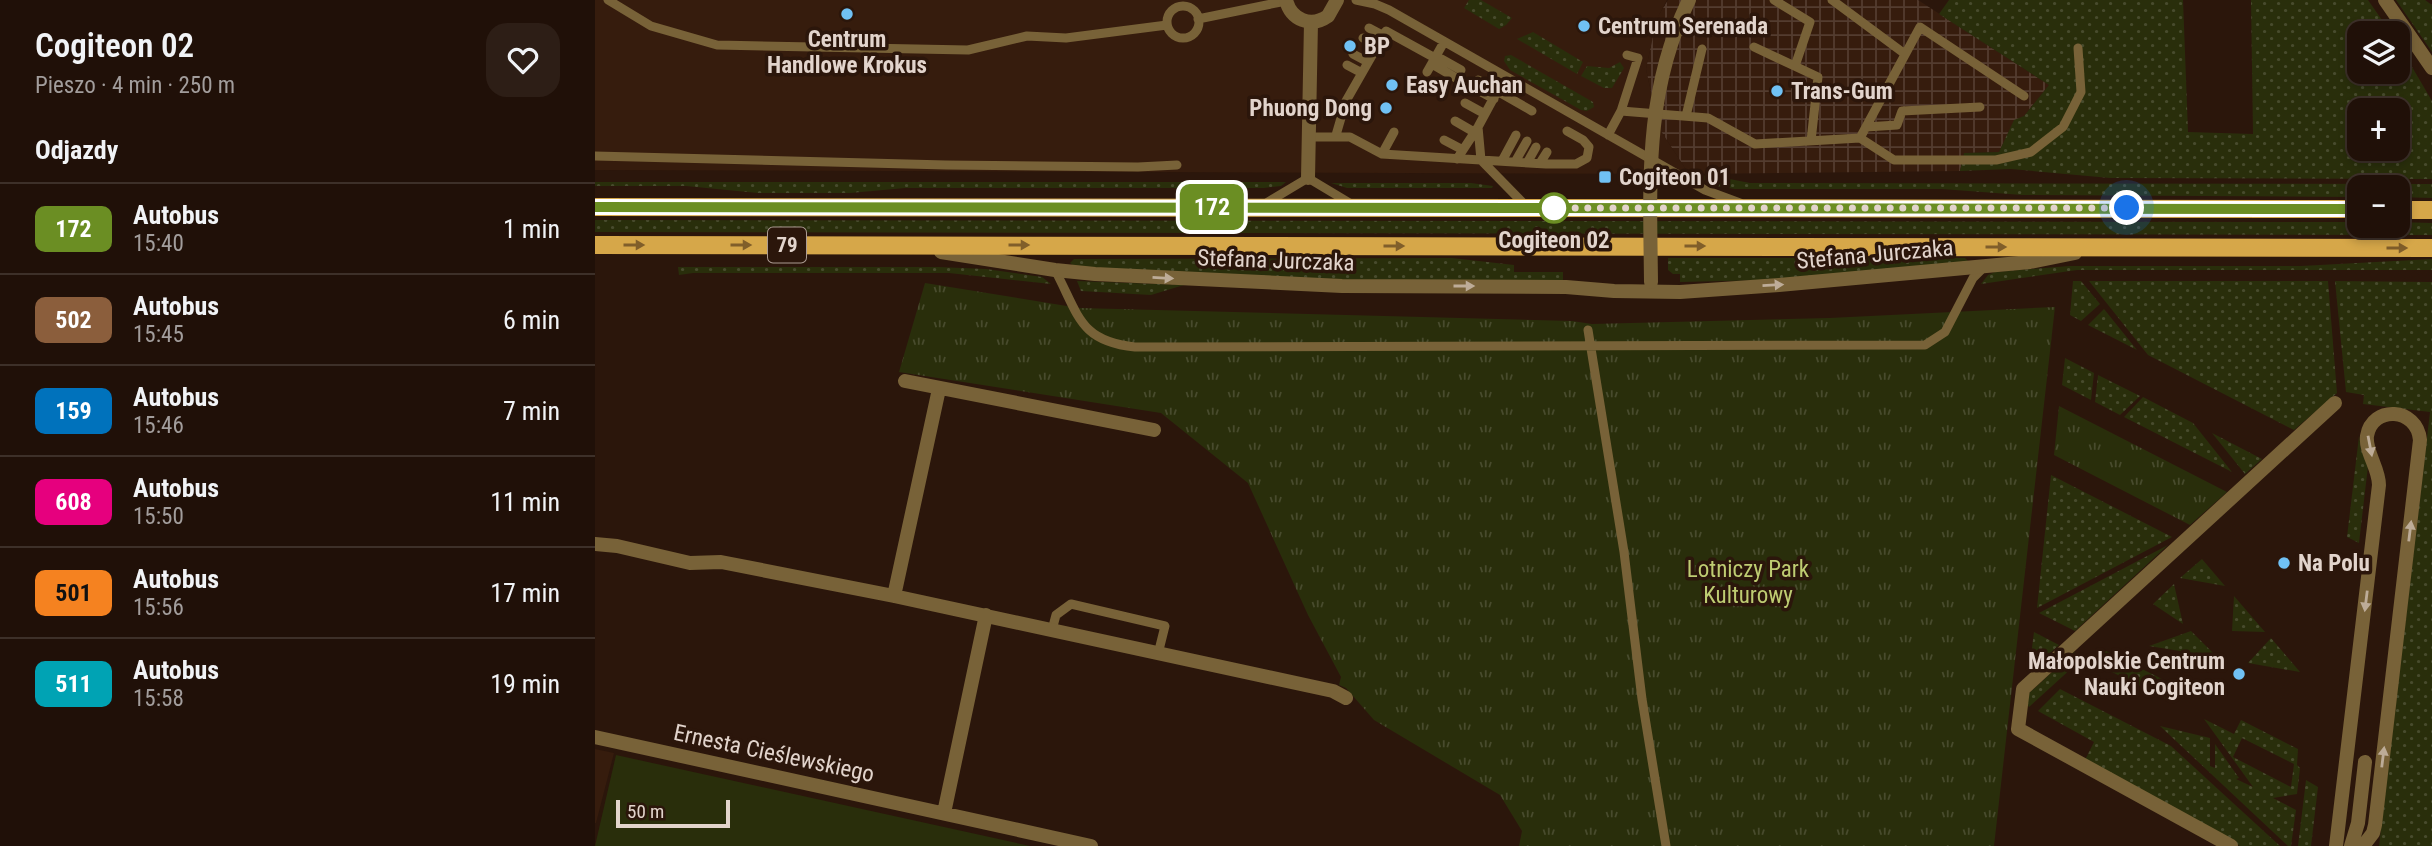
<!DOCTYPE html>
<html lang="pl">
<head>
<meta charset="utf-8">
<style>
	:root { --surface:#201008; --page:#2d1e16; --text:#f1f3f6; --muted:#a29d9c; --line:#3d3029 }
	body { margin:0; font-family:"Roboto Condensed",sans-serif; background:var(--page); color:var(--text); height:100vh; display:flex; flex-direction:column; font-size:26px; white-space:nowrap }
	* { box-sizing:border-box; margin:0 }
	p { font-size:23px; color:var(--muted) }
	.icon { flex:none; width:38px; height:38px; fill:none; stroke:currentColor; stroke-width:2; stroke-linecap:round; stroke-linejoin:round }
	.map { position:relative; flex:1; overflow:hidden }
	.sheet { display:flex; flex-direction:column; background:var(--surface); width:595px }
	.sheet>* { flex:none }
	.badge { padding:0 14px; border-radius:10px; font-size:24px; line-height:46px }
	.tools { position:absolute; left:1752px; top:21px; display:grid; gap:14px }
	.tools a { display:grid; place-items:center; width:63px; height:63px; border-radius:14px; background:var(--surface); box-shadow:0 4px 10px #0003,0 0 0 2px var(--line); font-size:35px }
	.scale { position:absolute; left:21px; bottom:18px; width:114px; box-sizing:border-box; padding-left:7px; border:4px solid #e2d4cc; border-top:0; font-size:19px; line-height:24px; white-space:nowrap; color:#e2d4cc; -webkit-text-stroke:5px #2b160b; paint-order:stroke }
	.you { position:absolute; width:35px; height:35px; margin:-18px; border:5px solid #fff; border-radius:50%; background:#1a73e8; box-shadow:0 0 0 10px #1a73e833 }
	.map>.badge { position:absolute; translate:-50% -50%; box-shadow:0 0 0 4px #fff }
	h2 { padding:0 35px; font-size:26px; line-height:63px }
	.round { display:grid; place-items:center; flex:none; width:74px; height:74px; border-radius:21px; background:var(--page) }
	.summary { display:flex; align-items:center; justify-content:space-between; height:119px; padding:0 35px }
	h1 { font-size:33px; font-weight:600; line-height:52px }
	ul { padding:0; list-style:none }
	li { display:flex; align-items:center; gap:21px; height:91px; padding:0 35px; border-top:2px solid var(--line) }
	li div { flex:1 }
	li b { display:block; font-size:26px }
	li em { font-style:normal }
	li .badge { min-width:77px; font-weight:700; text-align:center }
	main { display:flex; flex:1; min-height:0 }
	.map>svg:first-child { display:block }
	.built { fill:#361c0d }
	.industrial { fill:url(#industrial-grid) }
	.grass { fill:url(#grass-dots); fill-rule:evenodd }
	.park { fill:url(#park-tufts) }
	.garden { fill:#292e0b }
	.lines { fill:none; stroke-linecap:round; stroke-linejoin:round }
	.service { stroke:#786238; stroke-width:9 }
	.minor { stroke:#786238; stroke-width:14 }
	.tertiary { stroke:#786238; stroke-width:14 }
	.primary { stroke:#d6a749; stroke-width:18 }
	.tertiary-bridge { stroke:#786238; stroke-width:14 }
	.oneway { fill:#805e2a }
	.oneway2 { fill:#bdac98 }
	.line-casing { stroke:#fff; stroke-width:16 }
	.line { stroke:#6b8e23; stroke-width:10 }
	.walk { stroke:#e2d4cc; stroke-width:7; stroke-dasharray:0 12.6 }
	.poi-dot { fill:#70c1f4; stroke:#2b160b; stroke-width:2.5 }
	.stop-dot { fill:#fff; stroke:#6b8e23; stroke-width:3.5 }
	.labels { text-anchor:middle; stroke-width:7; stroke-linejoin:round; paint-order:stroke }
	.shield { fill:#2b160b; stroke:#ab9b92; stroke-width:2 }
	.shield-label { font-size:21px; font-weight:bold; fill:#e2d4cc }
	.poi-label { font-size:23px; font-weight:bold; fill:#e2d4cc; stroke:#2b160b; text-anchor:start }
	.stop-label { font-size:23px; font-weight:bold; fill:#e2d4cc; stroke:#2b160b }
	.street-label { font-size:23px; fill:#e2d4cc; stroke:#2b160b }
	.park-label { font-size:23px; fill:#becc72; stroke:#2b160b }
</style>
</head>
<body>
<main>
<section class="sheet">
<div class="summary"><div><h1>Cogiteon 02</h1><p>Pieszo · 4 min · 250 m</p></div><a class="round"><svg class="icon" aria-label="heart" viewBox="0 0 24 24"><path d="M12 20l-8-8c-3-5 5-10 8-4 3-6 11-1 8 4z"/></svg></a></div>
<h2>Odjazdy</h2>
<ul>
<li><span class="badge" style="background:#6b8e23;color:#fff">172</span><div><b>Autobus</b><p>15:40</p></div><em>1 min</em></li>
<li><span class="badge" style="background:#8b5e3c;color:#fff">502</span><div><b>Autobus</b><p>15:45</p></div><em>6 min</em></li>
<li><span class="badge" style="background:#0072bc;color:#fff">159</span><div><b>Autobus</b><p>15:46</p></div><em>7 min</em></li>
<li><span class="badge" style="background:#e6007e;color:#fff">608</span><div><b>Autobus</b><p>15:50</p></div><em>11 min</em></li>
<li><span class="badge" style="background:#f58220;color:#111">501</span><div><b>Autobus</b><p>15:56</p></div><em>17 min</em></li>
<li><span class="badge" style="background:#00a3b4;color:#fff">511</span><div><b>Autobus</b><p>15:58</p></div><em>19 min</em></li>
</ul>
</section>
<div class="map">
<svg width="1837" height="846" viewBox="0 0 1837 846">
	<defs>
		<pattern id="industrial-grid" width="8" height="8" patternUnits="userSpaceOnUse" patternTransform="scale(1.75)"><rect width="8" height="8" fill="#361c0d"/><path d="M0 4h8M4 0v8" fill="none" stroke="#533c2f"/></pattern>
		<pattern id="grass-dots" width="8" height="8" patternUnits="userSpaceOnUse" patternTransform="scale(1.75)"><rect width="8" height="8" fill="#292e0b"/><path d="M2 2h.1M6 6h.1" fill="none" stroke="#484b2d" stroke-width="1.8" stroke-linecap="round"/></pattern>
		<pattern id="park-tufts" width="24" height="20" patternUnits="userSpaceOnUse" patternTransform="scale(1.75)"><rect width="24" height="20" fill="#292e0b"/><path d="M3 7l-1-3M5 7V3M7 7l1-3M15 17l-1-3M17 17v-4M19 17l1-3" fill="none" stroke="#484b2d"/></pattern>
	</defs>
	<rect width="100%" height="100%" fill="#2b160b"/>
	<!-- built -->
	<path class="built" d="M0,0H1072L1062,19L1051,69L1064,128L1094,174L0,170Z
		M0,749L19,753L1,823H0Z"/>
	<!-- industrial -->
	<path class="industrial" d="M1073,0H1323L1454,85L1429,116L1419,121L1404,152L1369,153L1365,171L1094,174L1064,128L1051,69L1062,18Z"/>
	<!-- grass -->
	<path class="grass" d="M874,0H886L917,18L911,25L904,29L869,8Z
		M1354,0H1588L1593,132L1658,134L1656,0H1773L1796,33H1764V72H1802L1803,43L1837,101V179L1515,178L1416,169L1365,171L1369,153L1404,152L1419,120L1429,116L1454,85L1344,14ZM1764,110H1802V149H1764Z
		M1801,0H1830L1837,5V52Z
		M938,32L988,62L982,74L922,39Z
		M916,55L998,102L999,107L992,111L986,110L915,70L909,61L910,56Z
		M1025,62L1029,68L1017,88H1009L986,76L992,66L1014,68Z
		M1099,175L1119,176L1155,183L1837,184V198L1803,197L1802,187H1764V197L1427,195L1347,189H1140L1121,186Z
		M0,182H691L686,186L669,188H310L255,193H163L91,186H0Z
		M736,183H876L898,186L897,188H752Z
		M0,220L1755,222H1764V226H1802L1803,222L1837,223V235L0,232Z
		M857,258L919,265V272H968V280H749L480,267L475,263L479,259Z
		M1073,258H1370L1374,262L1173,280L1085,282V274H1078L1073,270Z
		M1837,259V270H1482L1386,284L1393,275L1400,272L1474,266H1706Z
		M83,267H343L391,269L447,277L456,284L354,273H98L84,275Z
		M482,281L589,285L556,295L486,291Z
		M1478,281H1486L1505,304L1486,321L1475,315Z
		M1494,281H1733L1742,393L1699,430L1553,355Z
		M1740,281L1837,282V846H1784L1835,412L1768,404L1769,395L1751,392Z
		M1509,309L1542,350L1493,325Z
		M1470,358L1499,373L1496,400L1467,385Z
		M1503,375L1545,396L1525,415L1500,402Z
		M1548,397L1598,423L1637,472L1529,417Z
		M1617,433L1667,459L1650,474Z
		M1764,436L1766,449L1773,466L1764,543L1752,537Z
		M1456,475L1577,537L1442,608Z
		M1573,545L1480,631L1444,613Z
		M1607,559L1630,586L1585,578Z
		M1579,584L1588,624L1558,604Z
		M1639,596L1670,632L1637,631Z
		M1596,631L1622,657L1554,646Z
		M1439,632L1464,645L1434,672Z
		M1676,638L1705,672L1653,663Z
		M1511,651L1581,686L1573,700L1499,663Z
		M1479,652L1489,657L1434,707L1431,703L1432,695Z
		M1465,689L1576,746L1685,846H1645L1490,760L1499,742L1443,711Z
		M1609,719L1639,734L1646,720L1703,749L1702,765L1705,768L1702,794L1678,798L1701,810L1696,846H1693L1565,726L1615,738V766L1620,768V744L1644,778L1641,779L1658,787ZM1647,738L1699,764L1696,787L1638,757Z
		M1711,780L1723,787L1716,846H1703Z"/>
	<!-- park -->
	<path class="park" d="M330,283L484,308L977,321L997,324L1235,318L1460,307L1399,846H924L927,831L905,795L779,720L751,688L744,685L746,677L713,615L653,483L566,413L304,372Z
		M1464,406L1632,492L1595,525L1459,455Z"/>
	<!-- garden -->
	<path class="garden" d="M21,755L435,846H0Z"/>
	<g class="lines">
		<!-- service -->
		<path class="service" d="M13,0L56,26L122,45L373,50L432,36L471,38L572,25
			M761,0L780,4L794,10L1110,190L1145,203
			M1179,0L1215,22L1200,66
			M1237,0L1310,54
			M572 22a16 16 0 1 1 32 0a16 16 0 1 1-32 0Z
			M603,19L691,1
			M774,28L789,36
			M768,38L783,46
			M1159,47L1223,77L1216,141
			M758,54L773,62
			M841,56L866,70
			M837,64L861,78
			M752,65L767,73
			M832,72L849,42
			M883,80L937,111
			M879,88L899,99
			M870,103L890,114
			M1026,111L1113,118L1160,144L1265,138L1325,27L1429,96
			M1091,116L1107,49
			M860,121L879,132
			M883,127L886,160L932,207
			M1271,127L1302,125L1307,111L1385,107
			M741,135L751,101L791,31L840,58
			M1013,135L1026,111L1043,58L1032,55
			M715,137H755L787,154L951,164H981L992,158L994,147L988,140L972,131
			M1265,138L1299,160H1401L1436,152L1468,127L1486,92L1483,48
			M849,140L868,150
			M787,154L799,132
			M0,156L351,165L543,167L582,165
			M862,159L883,127L910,77
			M907,161L921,135
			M920,162L932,141
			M932,163L941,147
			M945,163L952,152
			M668,205L713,178L758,205
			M460,270C484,315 484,341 540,347L1330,345L1350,332L1378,278L1389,267
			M993,330L1029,552L1047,699L1071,846
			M457,630L461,615L476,604L570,626L563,654"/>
		<!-- minor -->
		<path class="minor" d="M691,0C696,20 716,28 733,16L742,0
			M713,178L716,22
			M310,381L559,430
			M0,544L22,546L95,563L126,562L299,596L738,691L751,698
			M299,596L344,389
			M0,737L496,846
			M349,813L391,615
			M1636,846L1423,729L1428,689L1740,403
			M1741,846L1784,485C1784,468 1770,452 1772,436C1777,405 1822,407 1825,440L1780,825L1778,833L1768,846
			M1756,846L1763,823L1770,762"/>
		<!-- tertiary -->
		<path class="tertiary" d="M1790,0L1837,68
			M346,252L460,270L500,274L747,286L971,287L1019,291L1085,292L1184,285L1435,262L1480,253"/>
		<!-- primary -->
		<path class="primary" d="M0,207L1764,209
			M1802,210H1837
			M0,245L1837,248"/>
		<!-- tertiary-bridge -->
		<path class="tertiary-bridge" d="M1056,282C1055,183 1049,92 1094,0"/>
	</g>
	<!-- one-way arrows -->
	<defs><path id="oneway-solid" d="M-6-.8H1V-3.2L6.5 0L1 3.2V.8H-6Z" transform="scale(1.75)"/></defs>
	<g class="oneway">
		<use href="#oneway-solid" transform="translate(39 245)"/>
		<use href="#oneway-solid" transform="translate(146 245)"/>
		<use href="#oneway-solid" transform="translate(424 245)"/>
		<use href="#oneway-solid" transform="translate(799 246)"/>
		<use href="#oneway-solid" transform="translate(1100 246)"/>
		<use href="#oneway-solid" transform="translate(1401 247)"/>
		<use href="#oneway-solid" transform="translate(1802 248)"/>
	</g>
	<g class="oneway2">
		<use href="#oneway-solid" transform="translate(568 278) rotate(3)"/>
		<use href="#oneway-solid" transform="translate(1178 285) rotate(-3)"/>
		<use href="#oneway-solid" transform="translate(869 286)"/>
		<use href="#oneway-solid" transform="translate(1775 446) rotate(79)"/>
		<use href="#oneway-solid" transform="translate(1815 531) rotate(-83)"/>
		<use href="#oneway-solid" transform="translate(1771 601) rotate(97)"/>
		<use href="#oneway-solid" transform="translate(1788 757) rotate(-83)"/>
	</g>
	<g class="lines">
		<!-- line casing -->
		<g class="line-casing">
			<path id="line" d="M0,207L1764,209"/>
		</g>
		<!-- line -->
		<use href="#line" class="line"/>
		<!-- walk -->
		<path class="walk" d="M959,208H957H1532"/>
	</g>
	<!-- markers -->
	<g class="poi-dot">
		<circle cx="252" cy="14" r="7"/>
		<circle cx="989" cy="26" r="7"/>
		<circle cx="755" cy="46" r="7"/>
		<circle cx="797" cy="85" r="7"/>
		<circle cx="1182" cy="91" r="7"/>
		<circle cx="791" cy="108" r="7"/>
		<rect x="1003" y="170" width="14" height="14" rx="3.5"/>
		<circle cx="1689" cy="563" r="7"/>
		<circle cx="1644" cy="674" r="7"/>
	</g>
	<circle class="stop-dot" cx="959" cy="208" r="14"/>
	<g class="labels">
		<!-- shield labels -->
		<rect class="shield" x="173" y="227.5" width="38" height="35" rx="5"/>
		<g class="shield-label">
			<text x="192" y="252">79</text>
		</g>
		<!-- poi labels -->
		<g class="poi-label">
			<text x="1003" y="34">Centrum Serenada</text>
			<text x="252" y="47" text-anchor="middle">Centrum<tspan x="252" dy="26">Handlowe Krokus</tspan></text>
			<text x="769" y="54">BP</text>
			<text x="811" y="93">Easy Auchan</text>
			<text x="1196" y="99">Trans-Gum</text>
			<text x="777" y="116" text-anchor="end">Phuong Dong</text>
			<text x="1024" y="185">Cogiteon 01</text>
			<text x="1703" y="571">Na Polu</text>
			<text x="1630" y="669" text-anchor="end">Małopolskie Centrum<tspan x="1630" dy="26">Nauki Cogiteon</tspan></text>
		</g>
		<!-- stop labels -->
		<g class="stop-label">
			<text x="959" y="248">Cogiteon 02</text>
		</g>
		<!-- street labels -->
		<g class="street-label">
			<text transform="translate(1280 254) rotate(-5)" y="8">Stefana Jurczaka</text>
			<text transform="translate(681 260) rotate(2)" y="8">Stefana Jurczaka</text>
			<text transform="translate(179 753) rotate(12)" y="8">Ernesta Cieślewskiego</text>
		</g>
		<!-- park labels -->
		<g class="park-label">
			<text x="1153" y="577">Lotniczy Park<tspan x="1153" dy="26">Kulturowy</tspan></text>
		</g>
	</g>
</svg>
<div class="tools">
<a><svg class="icon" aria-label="layers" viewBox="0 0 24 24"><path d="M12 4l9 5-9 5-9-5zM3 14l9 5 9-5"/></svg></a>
<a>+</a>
<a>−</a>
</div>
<div class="scale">50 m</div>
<div class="you" style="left:1532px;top:208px"></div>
<b class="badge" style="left:617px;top:207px;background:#6b8e23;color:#fff">172</b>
</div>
</main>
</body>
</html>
